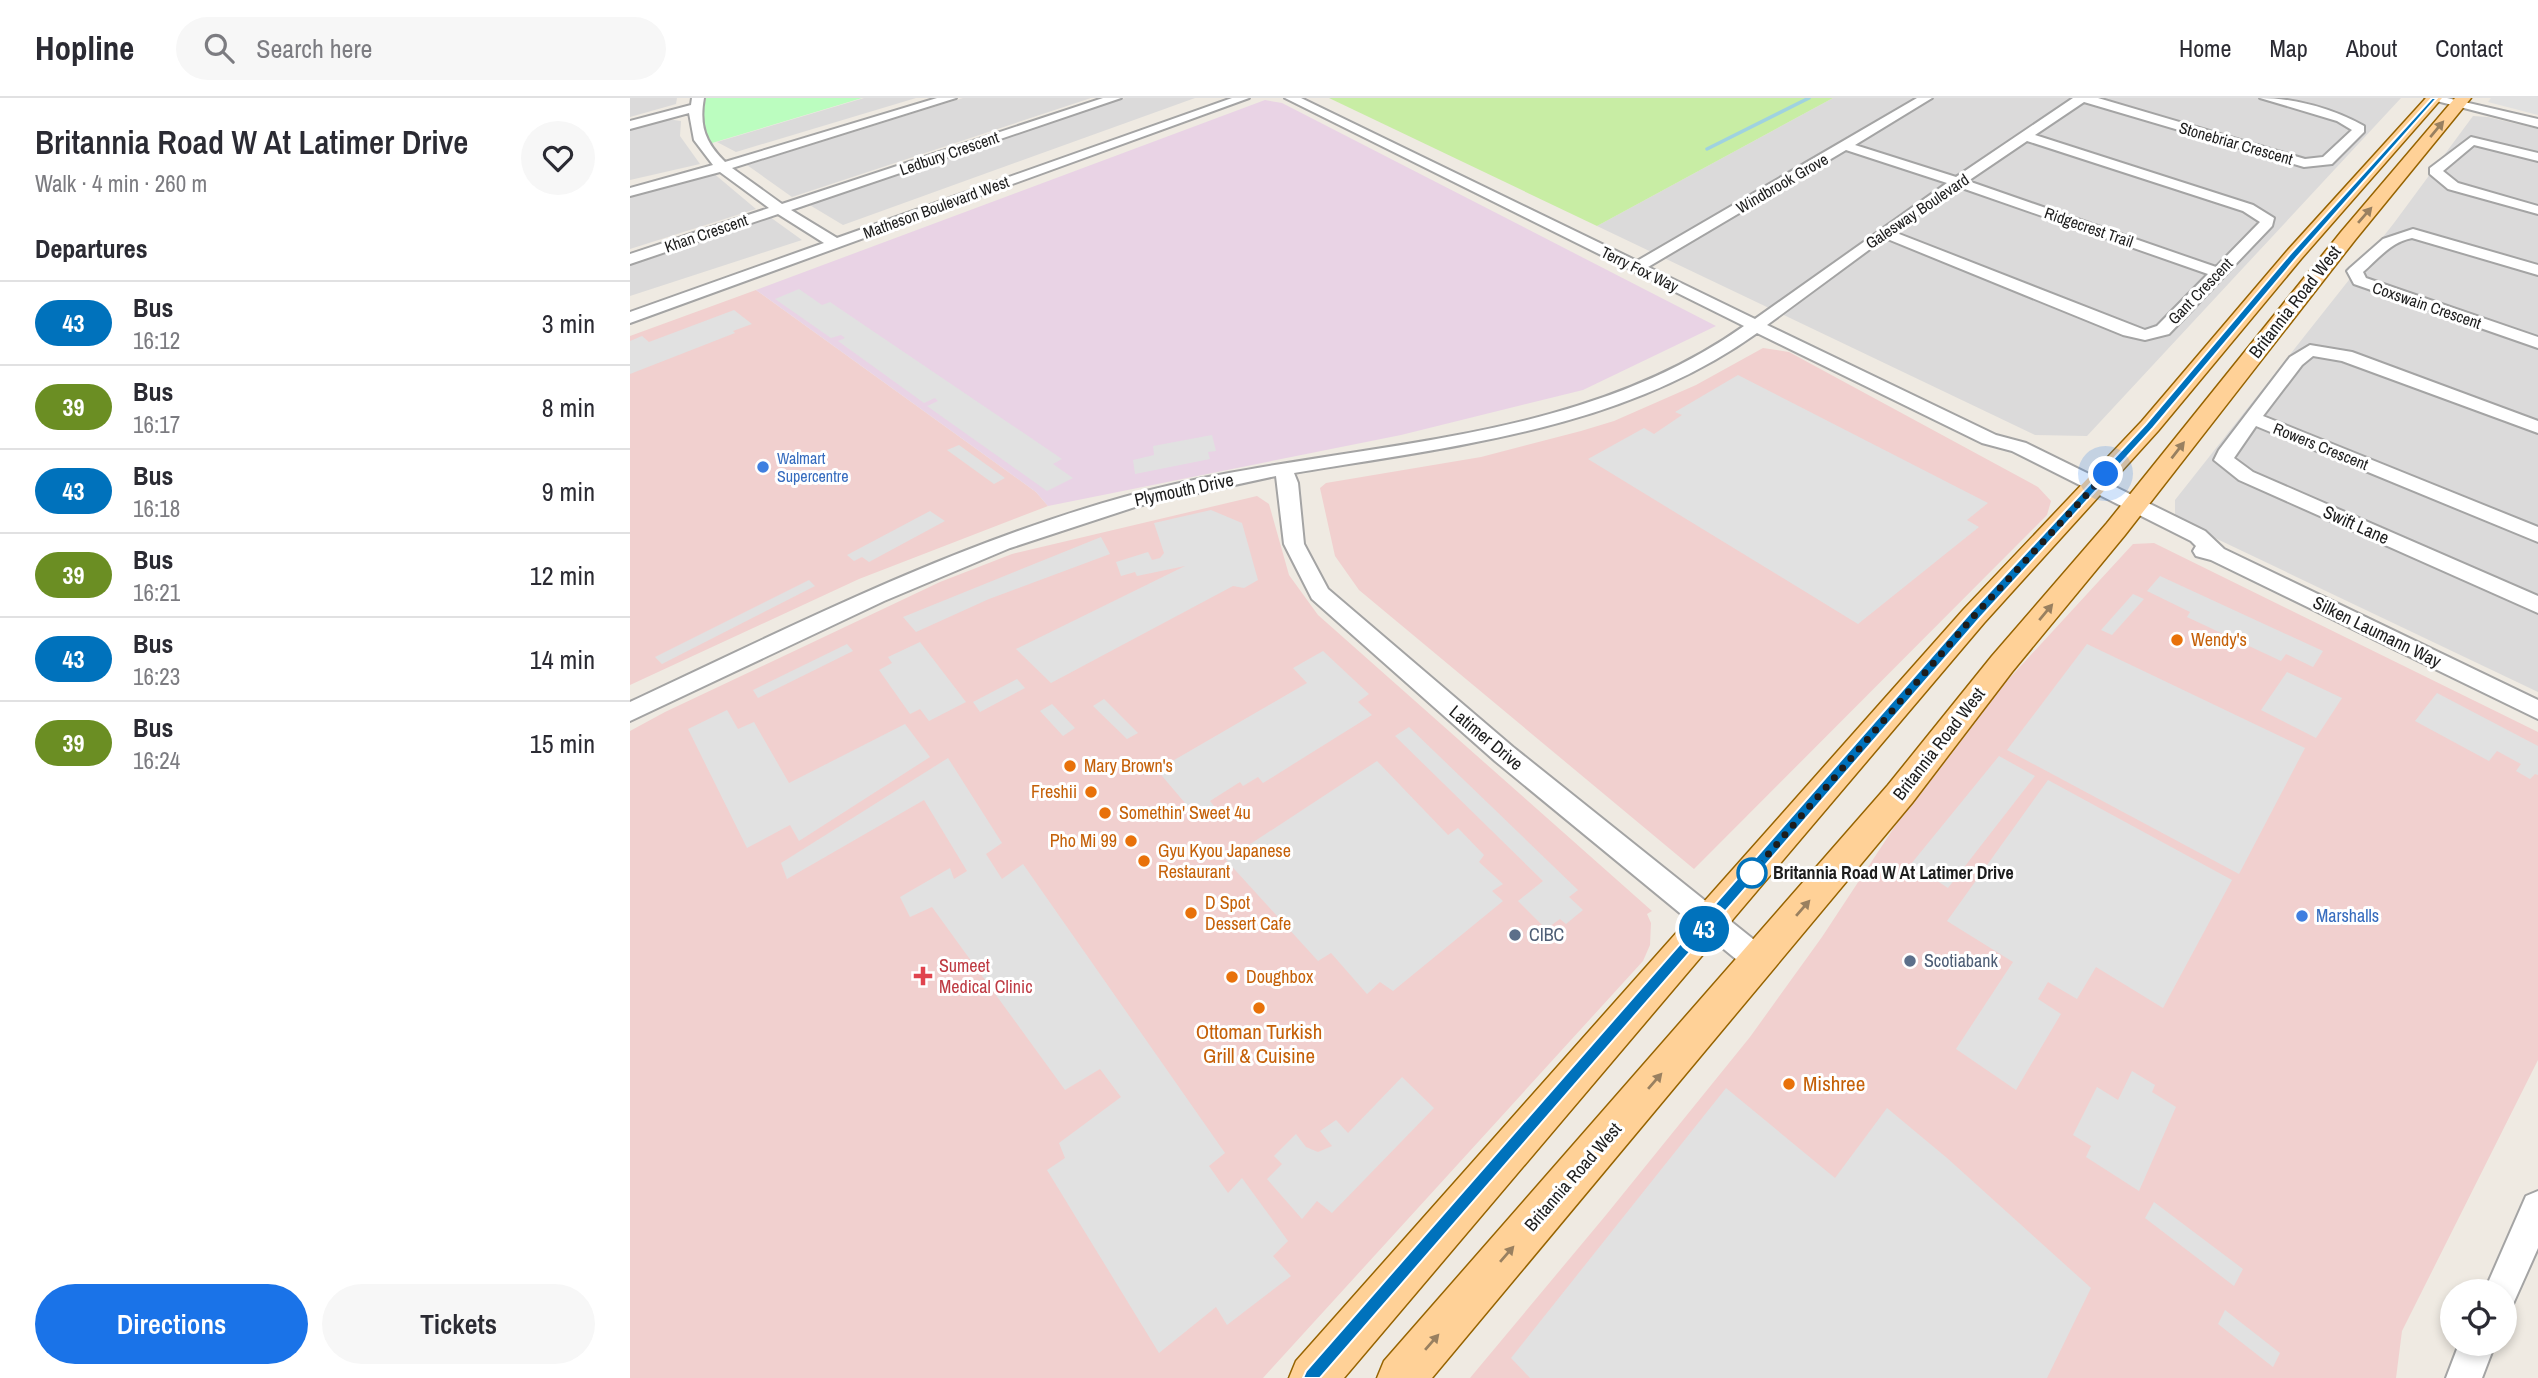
<!DOCTYPE html>
<html lang="en">
<head>
<meta charset="utf-8">
<style>
	:root { --surface:#fff; --page:#f7f7f7; --text:#2b2b33; --muted:#7c7c81; --line:#e1e1e2; --accent:#1a73e8 }
	body { margin:0; font-family:"Archivo Narrow",sans-serif; background:var(--page); color:var(--text); height:100vh; display:flex; flex-direction:column; font-size:26px; white-space:nowrap }
	* { box-sizing:border-box; margin:0 }
	p { font-size:23px; color:var(--muted) }
	.icon { flex:none; width:38px; height:38px; fill:none; stroke:currentColor; stroke-width:2; stroke-linecap:round; stroke-linejoin:round }
	.map { position:relative; flex:1; overflow:hidden }
	.drawer { display:flex; flex-direction:column; background:var(--surface); width:630px }
	.drawer>* { flex:none }
	.badge { padding:0 14px; border-radius:23px; font-size:24px; line-height:46px }
	.fabs { position:absolute; left:1810px; top:1181px; display:grid; gap:14px }
	.fabs a { display:grid; place-items:center; width:77px; height:77px; border-radius:50%; background:var(--surface); box-shadow:0 4px 10px #0003; font-size:35px }
	.you { position:absolute; width:35px; height:35px; margin:-18px; border:5px solid #fff; border-radius:50%; background:#1a73e8; box-shadow:0 0 0 10px #1a73e833 }
	.map>.badge { position:absolute; translate:-50% -50%; box-shadow:0 0 0 4px #fff }
	h2 { padding:0 35px; font-size:26px; line-height:63px }
	.round { display:grid; place-items:center; flex:none; width:74px; height:74px; border-radius:37px; background:var(--page) }
	.overview { display:flex; align-items:center; justify-content:space-between; height:119px; padding:0 35px }
	h1 { font-size:33px; font-weight:600; line-height:52px }
	.button { display:flex; gap:14px; margin-top:auto; padding:14px 35px }
	.button a { flex:1; height:80px; border-radius:42px; background:var(--accent); color:#fff; font-size:28px; font-weight:600; line-height:80px; text-align:center }
	.button a+a { background:var(--page); color:var(--text) }
	ul { padding:0; list-style:none }
	li { display:flex; align-items:center; gap:21px; height:84px; padding:0 35px; border-top:2px solid var(--line) }
	li div { flex:1 }
	li b { display:block; font-size:26px }
	li em { font-style:normal }
	li .badge { min-width:77px; font-weight:700; text-align:center }
	header { display:flex; align-items:center; gap:42px; box-sizing:border-box; height:98px; padding:0 35px; background:var(--surface); border-bottom:2px solid var(--line) }
	header strong { font-size:33px }
	nav { display:flex; gap:38px; margin-inline-start:auto; font-size:24px }
	.search { width:490px; height:63px; background:var(--page); display:flex; align-items:center; gap:18px; box-sizing:border-box; padding:0 24px; border-radius:38px; color:var(--muted); font-size:26px }
	main { display:flex; flex:1; min-height:0 }
	.map>svg:first-child { display:block }
	.residential { fill:#dbdada }
	.commercial { fill:#f1d0cf }
	.industrial { fill:#e9d3e5 }
	.grass { fill:#c8eda4 }
	.park { fill:#bbfdbf }
	.parking { fill:#e1e1e1 }
	.lines { fill:none; stroke-linecap:round; stroke-linejoin:round }
	.stream { stroke:#9fd2e0; stroke-width:3.5 }
	.minor-casing { stroke:#a4a4a4; stroke-width:4 }
	.major-casing { stroke:#966300; stroke-width:3 }
	.minor { fill:#fff; fill-rule:evenodd }
	.major { fill:#ffd197; fill-rule:evenodd }
	.oneway { fill:#998060 }
	.line { fill:#0072bc; stroke:#fff; stroke-width:2 }
	.walk { stroke:#1d1d1d; stroke-width:7; stroke-dasharray:0 12.6 }
	.shop-dot { fill:#3f7fe0; stroke:#fff; stroke-width:2.5 }
	.food-dot { fill:#e8710a; stroke:#fff; stroke-width:2.5 }
	.stop-dot { fill:#fff; stroke:#0072bc; stroke-width:3.5 }
	.service-dot { fill:#5c6f8a; stroke:#fff; stroke-width:2.5 }
	.health-dot { fill:#e0444e; stroke:#fff; stroke-width:2.5 }
	.labels { text-anchor:middle; stroke-width:6; stroke-linejoin:round; paint-order:stroke }
	.far-street-label { font-size:16px; fill:#1d1d1d; stroke:#fff }
	.far-shop-label { font-size:16px; fill:#366cbe; stroke:#fff; text-anchor:start }
	.street-label { font-size:18px; fill:#1d1d1d; stroke:#fff }
	.food-label { font-size:18px; fill:#c56008; stroke:#fff; text-anchor:start }
	.stop-label { font-size:18px; font-weight:bold; fill:#1d1d1d; stroke:#fff; text-anchor:start }
	.shop-label { font-size:18px; fill:#366cbe; stroke:#fff; text-anchor:start }
	.service-label { font-size:18px; fill:#4e5e75; stroke:#fff; text-anchor:start }
	.health-label { font-size:18px; fill:#be3a42; stroke:#fff; text-anchor:start }
	.near-food-label { font-size:21px; fill:#c56008; stroke:#fff }
</style>
</head>
<body>
<header>
<strong>Hopline</strong>
<div class="search"><svg class="icon" aria-label="search" viewBox="0 0 24 24"><circle cx="10" cy="10" r="6"/><path d="M15 15l6 6"/></svg>Search here</div>
<nav><a>Home</a><a>Map</a><a>About</a><a>Contact</a></nav>
</header>
<main>
<section class="drawer">
<div class="overview"><div><h1>Britannia Road W At Latimer Drive</h1><p>Walk · 4 min · 260 m</p></div><a class="round"><svg class="icon" aria-label="heart" viewBox="0 0 24 24"><path d="M12 20l-8-8c-3-5 5-10 8-4 3-6 11-1 8 4z"/></svg></a></div>
<h2>Departures</h2>
<ul>
<li><span class="badge" style="background:#0072bc;color:#fff">43</span><div><b>Bus</b><p>16:12</p></div><em>3 min</em></li>
<li><span class="badge" style="background:#6b8e23;color:#fff">39</span><div><b>Bus</b><p>16:17</p></div><em>8 min</em></li>
<li><span class="badge" style="background:#0072bc;color:#fff">43</span><div><b>Bus</b><p>16:18</p></div><em>9 min</em></li>
<li><span class="badge" style="background:#6b8e23;color:#fff">39</span><div><b>Bus</b><p>16:21</p></div><em>12 min</em></li>
<li><span class="badge" style="background:#0072bc;color:#fff">43</span><div><b>Bus</b><p>16:23</p></div><em>14 min</em></li>
<li><span class="badge" style="background:#6b8e23;color:#fff">39</span><div><b>Bus</b><p>16:24</p></div><em>15 min</em></li>
</ul>
<div class="button"><a>Directions</a><a>Tickets</a></div>
</section>
<div class="map">
<svg width="1908" height="1280" viewBox="0 0 1908 1280">
	<rect width="100%" height="100%" fill="#efeae2"/>
	<!-- residential -->
	<path class="residential" d="M0,0H47L46,6L0,19Z
		M234,0H286L106,54L87,44Z
		M333,0H461L162,99L117,67Z
		M495,0H565L213,127L178,106Z
		M1203,0H1771L1457,338L1405,337L967,128Z
		M1843,18L1858,19L1908,31V594L1545,421V402L1764,125Z
		M37,21L51,23L50,38L70,66L0,82V31Z
		M82,74L126,111L0,151V94Z
		M140,119L172,142L0,198V166Z"/>
	<!-- commercial -->
	<path class="commercial" d="M126,192L406,394L418,408L229,481L0,587V238Z
		M1133,250L1159,254L1408,389L1421,403L1417,417L1064,771L729,492L705,458L690,390L696,385L851,359L951,333L984,323L1066,287Z
		M627,398L639,406L659,477L688,517L1022,813L1017,816L1021,825L1020,847L1013,863L633,1280H0V633L35,614L310,484L382,456Z
		M1524,445L1908,634V962L1772,1233L1766,1280H840L976,1117L1120,939L1192,839L1319,646L1503,446Z"/>
	<!-- industrial -->
	<path class="industrial" d="M635,2L652,5L1086,228L953,292L771,337L418,408L406,394L126,192Z"/>
	<!-- grass -->
	<path class="grass" d="M699,0H1203L967,128Z"/>
	<!-- park -->
	<path class="park" d="M76,0H232L82,45C71,32 72,15 76,0Z"/>
	<!-- parking -->
	<path class="parking" d="M1861,0H1908V17L1858,4Z
		M169,191L192,207L200,204L432,361L423,366L443,380L417,393L297,308L308,303L305,300L294,305L208,243L215,240L211,237L201,240L145,201Z
		M104,212L122,226L103,233L105,235L0,276V243L12,238L19,244Z
		M1108,277L1358,405L1337,422L1349,429L1228,526L958,361L1014,330L1024,336L1052,317L1045,314Z
		M582,337L586,353L578,354L580,361L505,376L503,362L524,357L523,348Z
		M329,347L375,380L364,386L317,352Z
		M581,412L612,425L628,482L614,490L603,488L421,585L386,551L555,468L507,478L505,474L491,478L486,464L518,454L522,462L530,460L534,455L524,425Z
		M300,413L315,423L239,464L232,459L224,463L217,457Z
		M471,439L480,456L359,501L286,534L273,519Z
		M1530,478L1693,553L1683,569L1656,556L1651,563L1557,519L1560,514L1517,493Z
		M179,482L185,488L32,566L25,559Z
		M1503,496L1514,501L1482,537L1471,532Z
		M290,544L336,604L299,623L290,611L280,616L249,572L262,565L258,559Z
		M217,546L223,553L128,600L123,592Z
		M1457,546L1675,650L1609,776L1377,652Z
		M693,553L739,596L728,604L742,617L633,685L628,679L613,688L610,684L580,703L584,708L566,718L527,672L677,585L663,570Z
		M1657,574L1712,600L1686,640L1631,612Z
		M387,581L395,590L350,614L343,604Z
		M1807,595L1908,648V677L1905,676L1900,681L1886,673L1891,666L1867,653L1859,663L1785,623Z
		M474,601L508,635L497,641L463,608Z
		M422,606L445,630L433,638L410,613Z
		M97,612L108,631L124,624L159,685L275,626L300,659L169,743L160,727L117,750L58,631Z
		M779,629L948,792L939,799L953,812L936,826L930,821L916,831L888,803L913,783L765,638Z
		M1369,658L1405,678L1318,790L1281,766Z
		M318,660L372,745L356,756L372,781L393,766L595,1055L579,1068L598,1095L612,1080L658,1143L643,1158L661,1178L597,1227L586,1209L529,1255L417,1072L435,1060L429,1045L491,999L470,971L435,992L302,809L280,819L270,799L320,770L324,781L337,773L294,702L157,781L151,765Z
		M747,663L818,737L828,730L854,757L849,764L873,786L862,793L873,803L763,893L750,884L737,896L701,855L688,863L596,762Z
		M1418,682L1602,782L1533,910L1466,869L1447,901L1418,884L1408,901L1431,916L1386,992L1326,951L1383,864L1317,823Z
		M1502,973L1525,987L1522,994L1546,1009L1509,1093L1456,1059L1461,1048L1443,1037L1467,989L1488,1002Z
		M772,979L804,1010L702,1115L687,1103L672,1121L637,1081L652,1066L644,1058L666,1036L676,1049L688,1054L702,1048L690,1033L706,1022L718,1035Z
		M1096,990L1205,1080L1257,1010L1317,1060L1461,1190L1417,1280H900L881,1260Z
		M1524,1104L1613,1171L1604,1188L1515,1120Z
		M1595,1212L1650,1255L1643,1269L1588,1226Z"/>
	<g class="lines">
		<!-- stream -->
		<path class="stream" d="M1077,51L1179,0"/>
		<!-- minor casing -->
		<g class="minor-casing">
			<path id="minor" d="M62,0H74C69,28 75,44 95,64L307,0H326L102,70L152,106L473,0H491L161,112L207,140L602,0H619L0,225V214L194,145L148,116L0,166V156L139,110L90,74L0,98V90L83,67L64,42L59,15L0,31V23L61,7Z
				M655,0H671L1007,163L1287,0H1302L1225,47L1326,79L1443,0H1468L1675,61L1693,59L1722,32L1707,23L1630,0C1665,0 1704,11 1734,28V34L1702,66L1674,69L1454,4L1405,37L1623,107L1644,120L1642,128L1539,236L1515,242L1493,237L1255,140L1137,227L1366,337L1396,345L1575,433L1594,451L1908,602V621L1581,462L1566,458L1563,453L1566,448L1561,443L1382,353L1352,345L1127,235C991,332 824,348 664,375L668,385L674,446L698,491L883,649L1138,853L1142,862L1138,871L1128,875L1118,871L865,663L682,501L654,446L646,378L508,408L380,450L254,503L0,623V604C162,528 322,447 494,399C700,341 933,356 1114,228ZM1397,43L1613,113L1630,124L1586,169L1338,83ZM1216,52L1317,85L1125,221L1018,169ZM1329,89L1578,176L1527,228L1515,232L1264,134Z
				M1795,0H1817L1908,21V29Z
				M1841,39L1908,55V63L1844,47L1813,73L1828,85L1908,108V116L1818,91L1800,76V70Z
				M1783,131L1908,167V177L1782,140C1761,144 1749,160 1733,174L1736,180L1908,239V250L1724,186L1717,173L1720,170L1753,141Z
				M1680,247L1722,254L1908,323V335L1712,263L1683,258L1672,267L1633,318L1908,429V444L1626,328L1604,360L1623,374L1908,498V515L1609,382L1584,362L1589,352L1660,259Z
				M1908,1093V1150L1883,1206L1874,1210V1194H1854L1896,1098Z
				M1829,1246H1865L1852,1280H1816Z"/>
		</g>
		<!-- major casing -->
		<g class="major-casing">
			<path id="major" d="M1796,0H1812L1671,161L1528,333L1354,525L714,1280H659L666,1263L1334,511L1512,323L1657,153Z
				M1825,0H1841L1725,142L1495,437L1382,574L1282,705L802,1280H747L754,1263L1258,687L1362,558L1477,425L1711,134Z"/>
		</g>
		<!-- minor -->
		<use href="#minor" class="minor"/>
		<!-- major -->
		<use href="#major" class="major"/>
	</g>
	<!-- one-way arrows -->
	<defs><path id="oneway-solid" d="M-6-.8H1V-3.2L6.5 0L1 3.2V.8H-6Z" transform="scale(1.75)"/></defs>
	<g class="oneway">
		<use href="#oneway-solid" transform="translate(1807 31) rotate(-50)"/>
		<use href="#oneway-solid" transform="translate(1735 117) rotate(-49)"/>
		<use href="#oneway-solid" transform="translate(1548 352) rotate(-52)"/>
		<use href="#oneway-solid" transform="translate(1416 514) rotate(-50)"/>
		<use href="#oneway-solid" transform="translate(1173 810) rotate(-49)"/>
		<use href="#oneway-solid" transform="translate(1025 983) rotate(-49)"/>
		<use href="#oneway-solid" transform="translate(877 1156) rotate(-49)"/>
		<use href="#oneway-solid" transform="translate(802 1244) rotate(-49)"/>
	</g>
	<!-- line -->
	<path class="line" d="M1802,0H1807L1667,159L1523,330L1349,521L690,1280H673L676,1273L1340,515L1516,326L1661,155Z"/>
	<g class="lines">
		<!-- walk -->
		<path class="walk" d="M1122,775L1344,518L1476,376"/>
	</g>
	<!-- markers -->
	<g class="shop-dot">
		<circle cx="133" cy="369" r="7"/>
		<circle cx="1672" cy="818" r="7"/>
	</g>
	<g class="food-dot">
		<circle cx="1547" cy="542" r="7"/>
		<circle cx="440" cy="668" r="7"/>
		<circle cx="461" cy="694" r="7"/>
		<circle cx="475" cy="715" r="7"/>
		<circle cx="501" cy="743" r="7"/>
		<circle cx="514" cy="763" r="7"/>
		<circle cx="561" cy="815" r="7"/>
		<circle cx="602" cy="879" r="7"/>
		<circle cx="629" cy="910" r="7"/>
		<circle cx="1159" cy="986" r="7"/>
	</g>
	<circle class="stop-dot" cx="1122" cy="775" r="14"/>
	<g class="service-dot">
		<circle cx="885" cy="837" r="7"/>
		<circle cx="1280" cy="863" r="7"/>
	</g>
	<path class="health-dot" d="M289.5 867.5h7v7h7v7h-7v7h-7v-7h-7v-7h7z"/>
	<g class="labels">
		<!-- far-street labels -->
		<g class="far-street-label">
			<text transform="translate(1606 45) rotate(16)" y="6">Stonebriar Crescent</text>
			<text transform="translate(319 55) rotate(-19)" y="6">Ledbury Crescent</text>
			<text transform="translate(1152 85) rotate(-30)" y="6">Windbrook Grove</text>
			<text transform="translate(306 109) rotate(-20)" y="6">Matheson Boulevard West</text>
			<text transform="translate(1287 113) rotate(-34)" y="6">Galesway Boulevard</text>
			<text transform="translate(1459 129) rotate(19)" y="6">Ridgecrest Trail</text>
			<text transform="translate(76 135) rotate(-19)" y="6">Khan Crescent</text>
			<text transform="translate(1010 171) rotate(26)" y="6">Terry Fox Way</text>
			<text transform="translate(1570 193) rotate(-46)" y="6">Gant Crescent</text>
			<text transform="translate(1797 207) rotate(19)" y="6">Coxswain Crescent</text>
			<text transform="translate(1691 348) rotate(22)" y="6">Rowers Crescent</text>
		</g>
		<!-- far-shop labels -->
		<g class="far-shop-label">
			<text x="147" y="366">Walmart<tspan x="147" dy="18">Supercentre</tspan></text>
		</g>
		<!-- street labels -->
		<g class="street-label">
			<text transform="translate(1665 204) rotate(-52)" y="6">Britannia Road West</text>
			<text transform="translate(554 392) rotate(-12)" y="6">Plymouth Drive</text>
			<text transform="translate(1726 427) rotate(24)" y="6">Swift Lane</text>
			<text transform="translate(1747 534) rotate(26)" y="6">Silken Laumann Way</text>
			<text transform="translate(856 640) rotate(40)" y="6">Latimer Drive</text>
			<text transform="translate(1309 646) rotate(-52)" y="6">Britannia Road West</text>
			<text transform="translate(943 1079) rotate(-49)" y="6">Britannia Road West</text>
		</g>
		<!-- food labels -->
		<g class="food-label">
			<text x="1561" y="548">Wendy's</text>
			<text x="454" y="674">Mary Brown's</text>
			<text x="447" y="700" text-anchor="end">Freshii</text>
			<text x="489" y="721">Somethin' Sweet 4u</text>
			<text x="487" y="749" text-anchor="end">Pho Mi 99</text>
			<text x="528" y="759">Gyu Kyou Japanese<tspan x="528" dy="21">Restaurant</tspan></text>
			<text x="575" y="811">D Spot<tspan x="575" dy="21">Dessert Cafe</tspan></text>
			<text x="616" y="885">Doughbox</text>
		</g>
		<!-- stop labels -->
		<g class="stop-label">
			<text x="1143" y="781">Britannia Road W At Latimer Drive</text>
		</g>
		<!-- shop labels -->
		<g class="shop-label">
			<text x="1686" y="824">Marshalls</text>
		</g>
		<!-- service labels -->
		<g class="service-label">
			<text x="899" y="843">CIBC</text>
			<text x="1294" y="869">Scotiabank</text>
		</g>
		<!-- health labels -->
		<g class="health-label">
			<text x="309" y="874">Sumeet<tspan x="309" dy="21">Medical Clinic</tspan></text>
		</g>
		<!-- near-food labels -->
		<g class="near-food-label">
			<text x="629" y="941">Ottoman Turkish<tspan x="629" dy="24">Grill &amp; Cuisine</tspan></text>
			<text x="1173" y="993" text-anchor="start">Mishree</text>
		</g>
	</g>
</svg>
<div class="fabs">
<a><svg class="icon" aria-label="locate" viewBox="0 0 24 24"><circle cx="12" cy="12" r="6"/><path d="M12 2v4M12 18v4M2 12h4M18 12h4"/></svg></a>
</div>
<div class="you" style="left:1476px;top:376px"></div>
<b class="badge" style="left:1074px;top:831px;background:#0072bc;color:#fff">43</b>
</div>
</main>
</body>
</html>
